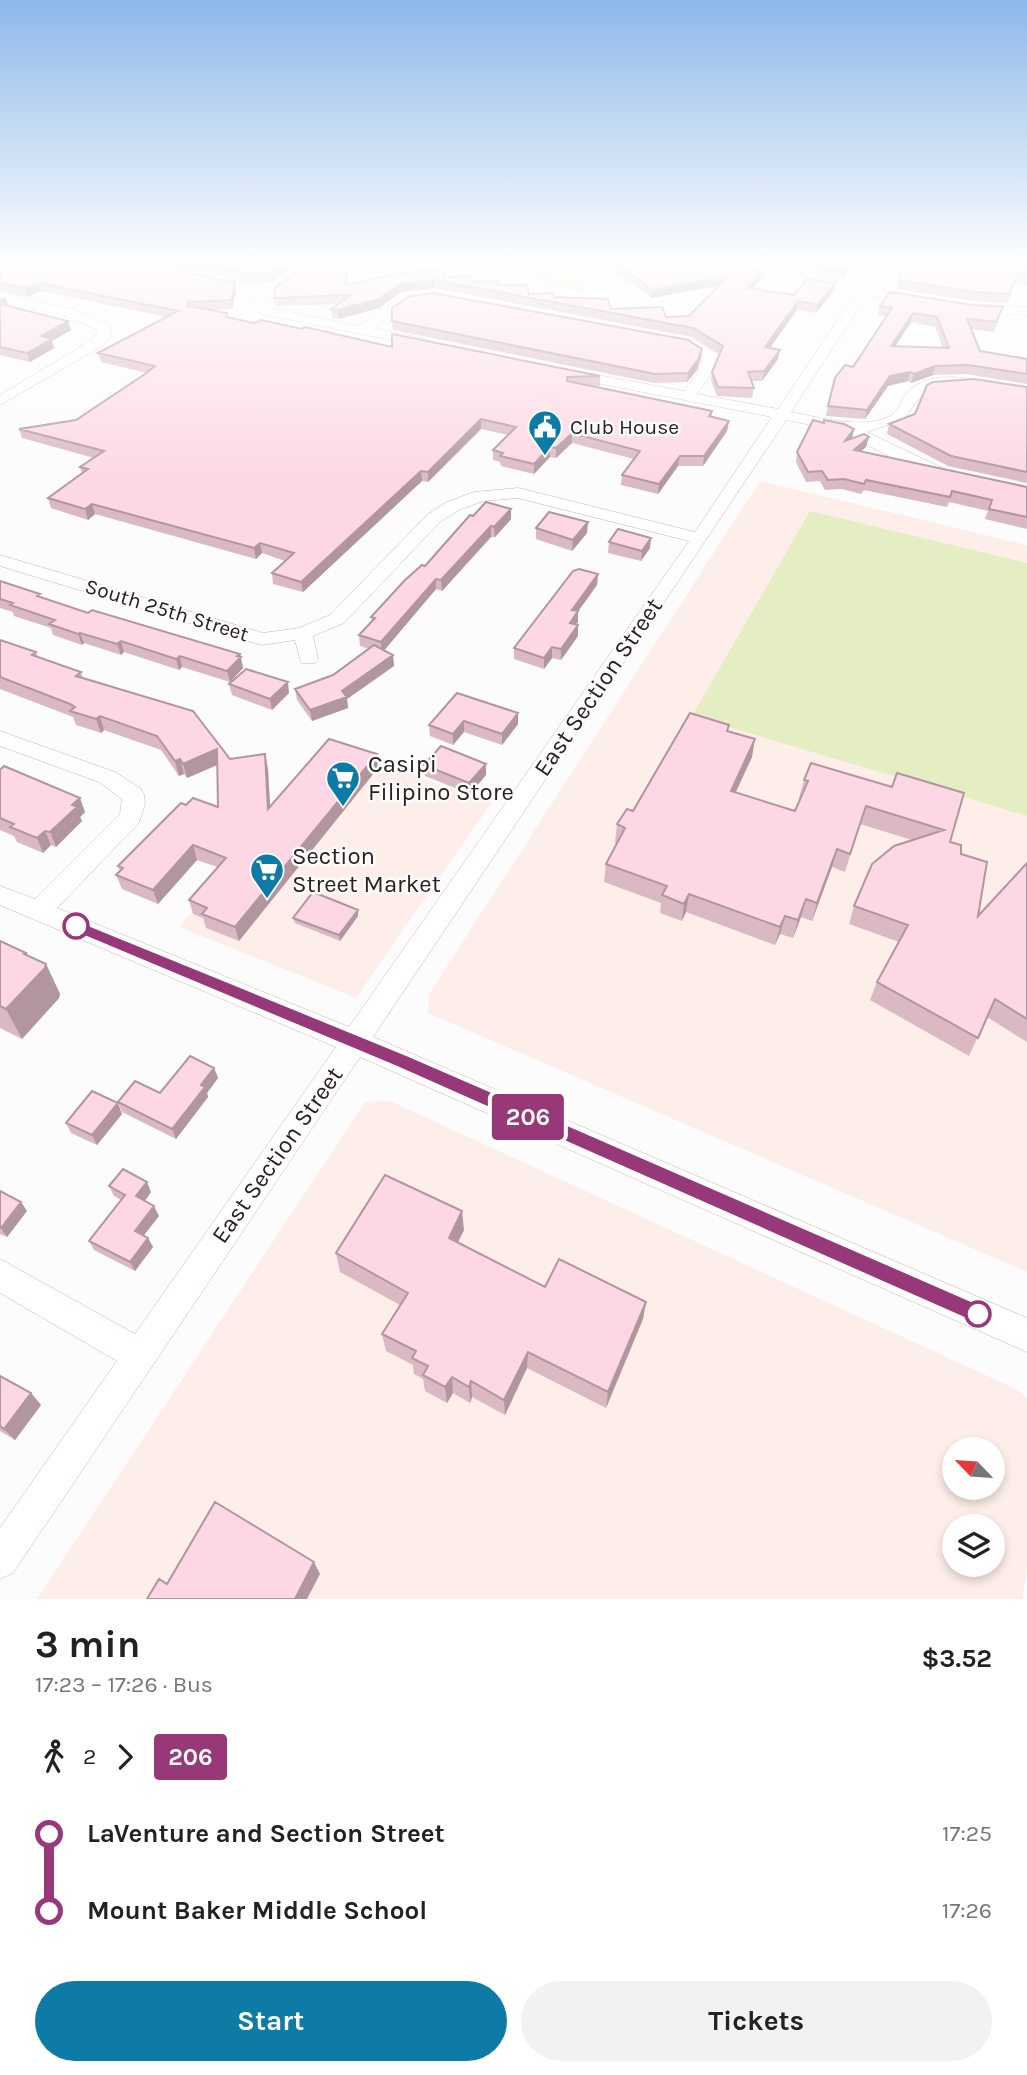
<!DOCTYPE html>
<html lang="en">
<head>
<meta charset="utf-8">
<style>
	:root { --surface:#fff; --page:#f2f2f2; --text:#222; --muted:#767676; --accent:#0d7ba5 }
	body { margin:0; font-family:Karla,sans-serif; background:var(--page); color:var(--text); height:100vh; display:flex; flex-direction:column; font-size:26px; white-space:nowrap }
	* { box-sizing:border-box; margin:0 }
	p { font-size:23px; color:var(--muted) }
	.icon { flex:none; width:38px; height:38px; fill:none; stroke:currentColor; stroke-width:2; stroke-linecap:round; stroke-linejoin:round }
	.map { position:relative; height:1599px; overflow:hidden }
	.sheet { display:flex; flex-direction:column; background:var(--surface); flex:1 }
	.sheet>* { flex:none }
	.badge { padding:0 14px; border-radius:5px; font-size:24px; line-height:46px }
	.needle { width:46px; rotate:295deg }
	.tools { position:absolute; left:942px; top:1437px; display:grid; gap:14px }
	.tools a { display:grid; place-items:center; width:63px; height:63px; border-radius:50%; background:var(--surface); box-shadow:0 4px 10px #0003; font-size:35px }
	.map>.badge { position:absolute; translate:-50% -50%; box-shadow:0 0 0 4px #fff }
	.legs { display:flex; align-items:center; gap:10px; height:77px; padding:0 35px; font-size:23px }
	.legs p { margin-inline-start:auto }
	.summary { display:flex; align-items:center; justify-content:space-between; height:119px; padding:0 35px }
	h1 { font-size:38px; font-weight:700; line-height:52px }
	.cta { display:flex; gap:14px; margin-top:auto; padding:14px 35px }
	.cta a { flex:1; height:80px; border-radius:42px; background:var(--accent); color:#fff; font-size:28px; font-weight:700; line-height:80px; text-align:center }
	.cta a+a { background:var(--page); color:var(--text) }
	ul { padding:0 35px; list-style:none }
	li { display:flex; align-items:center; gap:24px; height:77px; font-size:26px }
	li i { display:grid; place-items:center; width:10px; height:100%; margin:0 9px; background:currentColor }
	li i::after { content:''; width:18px; height:18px; margin:-9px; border:5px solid; border-radius:50%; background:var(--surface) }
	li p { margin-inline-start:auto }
	li:first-child i { background:linear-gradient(#0000 50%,currentColor 0) }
	li:last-child i { background:linear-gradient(currentColor 50%,#0000 0) }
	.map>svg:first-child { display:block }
	.built { fill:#feeee9; fill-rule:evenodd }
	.green { fill:#e5edc2 }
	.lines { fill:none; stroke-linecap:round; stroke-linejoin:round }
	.minor-casing { stroke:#d1b3a9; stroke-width:1 }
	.minor { fill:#fff; fill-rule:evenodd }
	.wall { fill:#dab9c3; fill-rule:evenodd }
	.shaded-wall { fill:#b1969f }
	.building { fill:#fdd7e3; stroke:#b1969f; stroke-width:2; fill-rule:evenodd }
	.line-1 { fill:#973978; stroke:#fff; stroke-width:2 }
	.stop-1-dot { fill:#fff; stroke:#973978; stroke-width:3.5 }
	.labels { text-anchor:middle; stroke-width:5; stroke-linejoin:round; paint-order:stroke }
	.far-poi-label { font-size:21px; fill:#2b201d; stroke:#fcfcfc; text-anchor:start }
	.far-street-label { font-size:21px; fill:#2b201d; stroke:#fcfcfc }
	.street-label { font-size:24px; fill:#2b201d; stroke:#fcfcfc }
	.poi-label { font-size:24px; fill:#2b201d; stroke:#fcfcfc; text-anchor:start }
</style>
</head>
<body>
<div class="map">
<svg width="1027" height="1599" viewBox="0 0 1027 1599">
	<rect width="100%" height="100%" fill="#fcfcfc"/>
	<!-- built -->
	<path class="built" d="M760,481L1027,545V1272L428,1013L429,994Z
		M334,749L492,802L356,998L179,927Z
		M390,1101L1016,1389L1027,1398V1569L1022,1599H37L365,1102ZM954,1449H992V1488H954ZM954,1526H992V1564H954Z"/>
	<!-- green -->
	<path class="green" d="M472,262C490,262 575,276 587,285L581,292L554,288L534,279L484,272Z
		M810,511L1027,563V816L692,716Z"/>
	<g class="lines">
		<!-- minor casing -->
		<g class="minor-casing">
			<path id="minor" d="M303,262H317L265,302L270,308L359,326C377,313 420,277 442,295L441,298L410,302L373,328L426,339L428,342L421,346L261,314L250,302L259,294L206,284L200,280L206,276L268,288Z
				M689,262H718L861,286L877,262H889L872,288L919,296L926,300L919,304L867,295L791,412C817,417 872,432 894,413C899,409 902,399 906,394C918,378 948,374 967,379L969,382L967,385C927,394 930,379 905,419L867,432L955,474L947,479L941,477L890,457L842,431L786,420L373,1037L1027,1318V1352L360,1057L13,1573L0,1579V1528L117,1361L0,1293V1259L135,1334L336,1047L0,905V886L35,899L120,814L122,799L99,782L0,746V731L115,772L141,789L144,795L145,804L139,823L57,908L349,1027L689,541L518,498L483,501L459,510L440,522L344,623L313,636L318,659L315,663H301L295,640L262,645L255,643L0,566V555L263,633L299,628L330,615L428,514L447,502L474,492L518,488L695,532L772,417L571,378L564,374L571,370L684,391L699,371L704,357L688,347L667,343L665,340L672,336L697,341L719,356L713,372L697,394L778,409L856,293L695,266Z
				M0,294L73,309L110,325L111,336L102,346L0,405V395L92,340L98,330L63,315L0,302Z
				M974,304L1027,307V315L969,311L967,308Z"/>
		</g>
		<!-- minor -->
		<use href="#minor" class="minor"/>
	</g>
	<!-- wall -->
	<path class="wall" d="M0,262L236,292L232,309L209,310L227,313L228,318L254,323L392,347L600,376V386H590L712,411V417L729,421L727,431L703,466H678L658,494L621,485L622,475L634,459L572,443L556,458L550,457L534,474L501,466L500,462L493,460V450L508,435L481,429L428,482L422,481L303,592L273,584L272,573L285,561L262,553L256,559L95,514L88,520L51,508L48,498L82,473L80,467L94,458L22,438L19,429L76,420L147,373L101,362L98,353L166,317L41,291L28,297L0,292Z
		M153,262H299L272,282L254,283Z
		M308,262L348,263V271L347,284L445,277L472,282L499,285L529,294L555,297L611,309L666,317L689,316L718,286L651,298L603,262H685L684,263L760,280L752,289L794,295L833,292L816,313L797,310L770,348L778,359L762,381H751L754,388L752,398L717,396L711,381L712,372L719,354L692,337L434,288L401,292L379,308L339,319L332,318L331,309L338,304L275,306L274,298Z
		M559,262H597L596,268Z
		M736,262H849L848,272L842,280L814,275L815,270L774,263L770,268Z
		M991,262H1027V286L1017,281L1006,303L971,301L896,289L898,280L991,265Z
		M0,296L8,306L71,330L52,341L54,348L30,362L0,355Z
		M973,305L1003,307L994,332L971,329L980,351L1027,359V384L966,374L933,375L911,383L908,381L888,386L865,419L826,416L828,406L886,317L878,315L880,306ZM911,322L935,327L943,348L895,347Z
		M392,321L702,349L701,358L697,370L687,382L654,383L393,330Z
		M1027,387V483L948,466L887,434L889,424Z
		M869,437L866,447L861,452L1027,487V529L985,519L988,511L949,502L947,507L864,490L861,494L842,489L825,490L820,481L806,482L796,462L797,452L852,439Z
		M470,515L511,519L495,537H491L442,591L436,589L384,650L393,655L394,666L347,699L348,708L312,721L297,700L295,689L333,675L369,649L360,646L359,635L372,621L371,617L425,566Z
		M536,528L587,533L572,551L536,539Z
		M609,542L650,548L641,561L608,553Z
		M598,574L597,585L578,611V622L576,625L578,636L561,660L552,658L544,669L514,659V648Z
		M0,581L42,598L88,613L240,654L243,668L230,682L182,667L179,670L124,652L121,655L84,643L82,645L53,635L51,628L14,616L13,612L0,608Z
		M0,640L36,652L38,657L81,672L83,678L230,759L265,754L268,769L270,806L377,754L378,768L239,941L206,928L203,918L193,914L189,900L217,867L197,860L158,904L122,889L116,875L120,871L118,866L186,805L218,807V765L187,778L184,774L179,776L161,750L104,730L101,733L76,725L73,717L0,689Z
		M229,684L289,693L272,710L232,695Z
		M457,693L518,724L502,745L464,732L453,745L430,736L429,725Z
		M728,731L752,757L735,792L795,811L801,798H799L804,780L964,793L950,842L961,854L978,916L1027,863V1042L987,1017L969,1056L870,1000L877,982L899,942L849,924L854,906L912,840L860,824L845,872L832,867L812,921L801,917L793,938L780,934L775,945L686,912L682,921L660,913L661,903L604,882L606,864L617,843H615L617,824Z
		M486,764V775L470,794L425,776L424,765Z
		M0,770L85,812L80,817L82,821L56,847L51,845L43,853L17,842L14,836L0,830Z
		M358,916L340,941L295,923L293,918Z
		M0,941L26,953L28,956L46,964L60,994L59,998L22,1039L0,1028Z
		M214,1068L218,1078L207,1093L208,1097L176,1139L122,1112L118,1102L160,1093Z
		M122,1114L97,1145L71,1133L66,1123Z
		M109,1186L151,1192L145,1201L159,1216L144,1235L153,1247L135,1271L94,1250L89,1241L121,1200L114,1196Z
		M0,1191L27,1211L7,1237L0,1234Z
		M464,1230L458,1242L545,1287L646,1302L643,1319L606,1408L527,1368L505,1415L472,1397L470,1403L453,1393L447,1403L425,1391L423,1379L414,1374L413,1365L386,1351L382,1334L400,1305L340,1272L336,1253Z
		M0,1376L31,1393L41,1405L15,1440L0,1431Z"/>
	<!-- shaded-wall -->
	<path class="shaded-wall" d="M286,262H299L272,282L271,273Z
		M846,262H849L846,268L849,263L848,272L842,280Z
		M348,263V271L346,294L345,285Z
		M762,271L760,280L746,297L747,288Z
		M1019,272L1017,281L1006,303L1009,294Z
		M728,276L727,284L651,298L652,290Z
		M434,280V288L401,292L379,308L339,319L338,310L400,284Z
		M39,283L41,291L28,297L26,288Z
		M235,283L236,292L232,309L231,300Z
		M835,283L833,292L816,313L818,305Z
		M6,297L8,306L0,310V300Z
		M798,301L797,310L764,356L765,347Z
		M913,313L911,322L889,356L891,346Z
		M68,321L71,330L52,341L54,348L30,362L27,353L41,336Z
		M702,349L701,358L697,370L687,382L688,373Z
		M780,350L778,359L762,381L764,371Z
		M935,366L933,375L911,383L914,374Z
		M910,372L908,381L888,386L865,419L867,410L890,376Z
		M481,419V429L428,482V472Z
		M729,421L727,431L703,466L704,456Z
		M854,429L852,439L845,441Z
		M572,433V443L556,458V448Z
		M869,437L866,447L851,460L854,450Z
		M550,447V457L534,474V464Z
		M680,456L678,466L658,494L659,484Z
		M421,471L422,481L303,592L301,582Z
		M92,504L95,514L88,520L85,509Z
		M511,509V519L495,537L494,527Z
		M588,522L587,533L572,551L573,540Z
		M491,526V537L442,591L441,580Z
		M651,538L650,548L641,561L642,551Z
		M260,543L262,553L256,559L254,548Z
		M598,574L597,585L572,620V610Z
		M436,579V589L382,653L381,642Z
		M578,611V622L570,634V623Z
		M578,625V636L561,660V649Z
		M80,633L84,643L82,645L78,634Z
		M121,641L124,652L121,655L117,644Z
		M552,647V658L544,669V658Z
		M240,654L243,668L230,682L227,671Z
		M393,655L394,666L347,699L348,708L312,721L310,710L342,691Z
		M180,656L182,667L179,670L176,659Z
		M288,682L289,693L272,710L270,699Z
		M518,713V724L502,745V734Z
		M100,716L104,730L101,733L96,719Z
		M464,721V732L453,745V734Z
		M755,739L752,757L728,809L731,791Z
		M217,749L221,763L187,778L183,764Z
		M265,754L268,769L271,823L268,809Z
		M377,754L378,768L239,941L235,927Z
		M180,759L184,774L179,776L175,761Z
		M486,764V775L470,794L469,783Z
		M80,798L85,812L80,817L82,821L56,847L50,832L72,805Z
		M45,831L51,845L43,853L37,838Z
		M193,845L197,860L158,904L153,890Z
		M837,849L832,867L812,921L817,903Z
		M689,894L686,912L682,921L684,904Z
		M806,899L801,917L793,938L798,920Z
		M358,910V916L340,941L339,935Z
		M785,916L780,934L775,945L780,927Z
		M26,953L37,976L46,964L60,994L59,998L22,1039L6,1009L24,954Z
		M214,1068L218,1078L207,1093L208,1097L176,1139L172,1129L201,1085Z
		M118,1103L122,1114L97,1145L92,1135Z
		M147,1182L151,1192L141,1206L136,1196Z
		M21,1202L27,1211L7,1237L1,1228Z
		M154,1206L159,1216L140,1240L135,1231Z
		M462,1211L464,1230L451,1256L449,1238Z
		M148,1238L153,1247L135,1271L130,1262Z
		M646,1302L643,1319L606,1408L608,1392Z
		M528,1352L527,1368L505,1415L504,1400Z
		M452,1377L453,1393L447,1403L445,1387Z
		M471,1381L472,1397L470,1403L469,1387Z
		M31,1393L41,1405L15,1440L4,1429Z
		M314,1562L320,1574L307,1599H295Z"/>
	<!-- building -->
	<path class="building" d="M0,262H139L235,283L231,300L188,302V306L227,313L226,317L254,323L261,320L302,329L305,327L392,347V334L600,376L567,377V381L712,411L709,416L729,421L704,456H680L659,484L622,475L640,451L572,433L556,448L550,447L534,464L500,456L503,453L493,450L516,427L481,419L428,472L421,471L301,582L272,573L294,553L260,543L254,548L92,504L85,509L48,498L88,469L80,467L104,451L19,429L76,420L145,374L155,366L98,353L178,311L39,283L26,288L0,283Z
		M195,262H286L271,273L253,274Z
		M308,262L348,263L345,285L402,273L443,270L445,277L470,276L472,282L498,281L499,285H527L529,294L553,293L555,297L608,299L611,309L662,307L666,317L689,316L728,276L652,290L615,262H678L719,269L723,265L762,271L747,288L794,295L807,279L835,283L818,305L798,301L765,347L780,350L764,371L748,372L754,388L718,387L712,372L723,346L693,328L434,280L400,284L378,299L338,310L331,309L351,295L274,298L275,288Z
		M817,262H846L849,263L843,272L815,267Z
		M908,262H968L996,265V262H1027V276L1019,272L1009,294L974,292L898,280Z
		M890,292L973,305L1003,307L996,322L967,319L980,351L1027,359V374L968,365L935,366L914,374L910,372L890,376L867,410L828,406L835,378L845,365L853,367L892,308L880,306ZM913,313L937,317L949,348L891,346Z
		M433,293L688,340L702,349L698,360L688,373L655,374L392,321V308L410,296Z
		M0,304L68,321L41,336L52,339L27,353L0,347Z
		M974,379L1027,387V472L951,456L889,424L915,414L927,385L933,382Z
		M813,420L824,423V420L844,424L854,429L845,441L864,434L869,437L854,450L1027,487V517L989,509L992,500L952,491L950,497L866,480L864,484L844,479L828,480L822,471L808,472L797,452Z
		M486,502L511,509L494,527L491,526L441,580L436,579L381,642L359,635L375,618L371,617L405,580L422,565L425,566L470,515L473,516Z
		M549,512L588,522L573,540L536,528Z
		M618,529L651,538L642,551L609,542Z
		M579,569L598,574L572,610L578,611L570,623L578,625L561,649L552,647L544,658L514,648L573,571Z
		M0,581L40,594L37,596L88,613L92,610L240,654L237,656L241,657L227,671L180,656L176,659L121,641L117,644L80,633L78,634L49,624L55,620L10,605L13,603L0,599Z
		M0,640L36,652L32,655L81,672L76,676L193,711L230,759L265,754L268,809L329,739L377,754L235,927L202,914L207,908L189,900L226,858L193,845L153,890L116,875L123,868L118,866L181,803L186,805L193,798L218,807L217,749L183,764L180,759L175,761L157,736L100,716L96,719L70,711L75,707L70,704L0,677Z
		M374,645L393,655L342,691L347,697L310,710L295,689L333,675Z
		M246,669L288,682L270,699L229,684Z
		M457,693L518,713L502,734L464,721L453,734L429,725Z
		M690,713L729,725L727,731L755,739L731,791L795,811L808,781L804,780L811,763L892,787L897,773L964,793L950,842L961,845V854L987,862L978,916L1027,863V1019L995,999L978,1038L877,982L908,925L854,906L872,864L894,846L944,830L866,806L850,854L837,849L817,903L806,899L798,920L785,916L780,927L689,894L684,904L662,895L667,886L606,864L625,828L617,824L627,809L633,811Z
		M441,746L486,764L469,783L424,765Z
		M4,766L80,798L72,805L77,807L50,832L45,831L37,838L10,827L14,824L0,818V770Z
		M313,892L358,910L339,935L293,918Z
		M0,941L26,953L24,954L46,964L45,968L6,1009L0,1006Z
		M190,1056L214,1068L201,1085L205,1087L172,1129L118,1102L135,1081L160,1093Z
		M92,1091L118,1103L92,1135L66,1123Z
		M123,1169L147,1182L136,1196L154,1206L135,1231L148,1238L130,1262L89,1241L125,1195L109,1186Z
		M385,1175L462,1211L449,1238L545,1287L559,1259L646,1302L608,1392L528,1352L504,1400L471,1381L469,1387L452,1377L445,1387L423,1375L428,1366L412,1358L416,1351L382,1334L408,1293L336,1253Z
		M0,1191L21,1202L1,1228L0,1227Z
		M0,1376L31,1393L4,1429L0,1426Z
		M215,1502L314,1562L295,1599H147L159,1579L167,1584Z"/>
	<!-- sky -->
	<linearGradient id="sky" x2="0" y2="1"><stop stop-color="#8cb8ea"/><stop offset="0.54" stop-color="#fefefe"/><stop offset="1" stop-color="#fefefe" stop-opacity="0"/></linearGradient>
	<rect width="1027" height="486" fill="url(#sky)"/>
	<!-- line-1 -->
	<path class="line-1" d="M76,920L409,1056L985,1307L987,1314L985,1321L978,1324L971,1321L397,1067L70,930L68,926L70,922Z"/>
	<!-- icons -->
	<defs>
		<g id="civic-pin" transform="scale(1.75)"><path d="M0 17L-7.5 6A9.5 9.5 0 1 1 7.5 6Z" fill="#0d7ba5" stroke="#fcfcfc"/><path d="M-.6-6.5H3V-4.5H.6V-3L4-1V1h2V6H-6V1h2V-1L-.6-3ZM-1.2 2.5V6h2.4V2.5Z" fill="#fff"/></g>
		<g id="supermarket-pin" transform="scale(1.75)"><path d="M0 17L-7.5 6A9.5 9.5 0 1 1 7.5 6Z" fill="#0d7ba5" stroke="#fcfcfc"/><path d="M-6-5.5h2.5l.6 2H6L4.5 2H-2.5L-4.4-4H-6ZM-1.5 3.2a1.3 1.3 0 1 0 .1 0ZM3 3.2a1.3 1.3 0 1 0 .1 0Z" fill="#fff"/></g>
	</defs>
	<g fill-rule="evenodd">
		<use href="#civic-pin" x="545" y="427"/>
		<use href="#supermarket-pin" x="343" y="778"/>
		<use href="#supermarket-pin" x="267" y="870"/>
	</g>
	<!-- markers -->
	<g class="stop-1-dot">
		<circle cx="76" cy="926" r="12"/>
		<circle cx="978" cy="1314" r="12"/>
	</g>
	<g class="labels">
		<!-- far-poi labels -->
		<g class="far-poi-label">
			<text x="570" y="434">Club House</text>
		</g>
		<!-- far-street labels -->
		<g class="far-street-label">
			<text transform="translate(167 610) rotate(17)" y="7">South 25th Street</text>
		</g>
		<!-- street labels -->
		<g class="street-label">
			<text transform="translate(598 687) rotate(-56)" y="8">East Section Street</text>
			<text transform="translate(277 1155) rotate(-55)" y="8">East Section Street</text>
		</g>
		<!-- poi labels -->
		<g class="poi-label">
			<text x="368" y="772">Casipi<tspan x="368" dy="28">Filipino Store</tspan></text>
			<text x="292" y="864">Section<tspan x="292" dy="28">Street Market</tspan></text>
		</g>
	</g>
</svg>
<div class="tools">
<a><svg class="needle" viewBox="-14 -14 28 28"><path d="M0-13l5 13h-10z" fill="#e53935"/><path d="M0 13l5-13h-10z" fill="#767676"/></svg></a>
<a><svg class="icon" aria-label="layers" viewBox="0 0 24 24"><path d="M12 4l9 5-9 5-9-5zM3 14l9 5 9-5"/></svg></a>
</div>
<b class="badge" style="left:528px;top:1117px;background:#973978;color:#fff">206</b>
</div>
<section class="sheet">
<div class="summary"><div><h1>3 min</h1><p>17:23 – 17:26 · Bus</p></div><b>$3.52</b></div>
<div class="legs"><svg class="icon" aria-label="walk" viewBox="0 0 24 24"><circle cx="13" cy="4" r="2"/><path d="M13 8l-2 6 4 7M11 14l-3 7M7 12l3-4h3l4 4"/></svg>2<svg class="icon" aria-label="forward" viewBox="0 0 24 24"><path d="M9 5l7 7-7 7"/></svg><b class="badge" style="background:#973978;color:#fff">206</b></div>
<ul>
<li><i style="color:#973978"></i><b>LaVenture and Section Street</b><p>17:25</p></li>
<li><i style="color:#973978"></i><b>Mount Baker Middle School</b><p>17:26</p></li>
</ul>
<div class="cta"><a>Start</a><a>Tickets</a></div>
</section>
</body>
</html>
